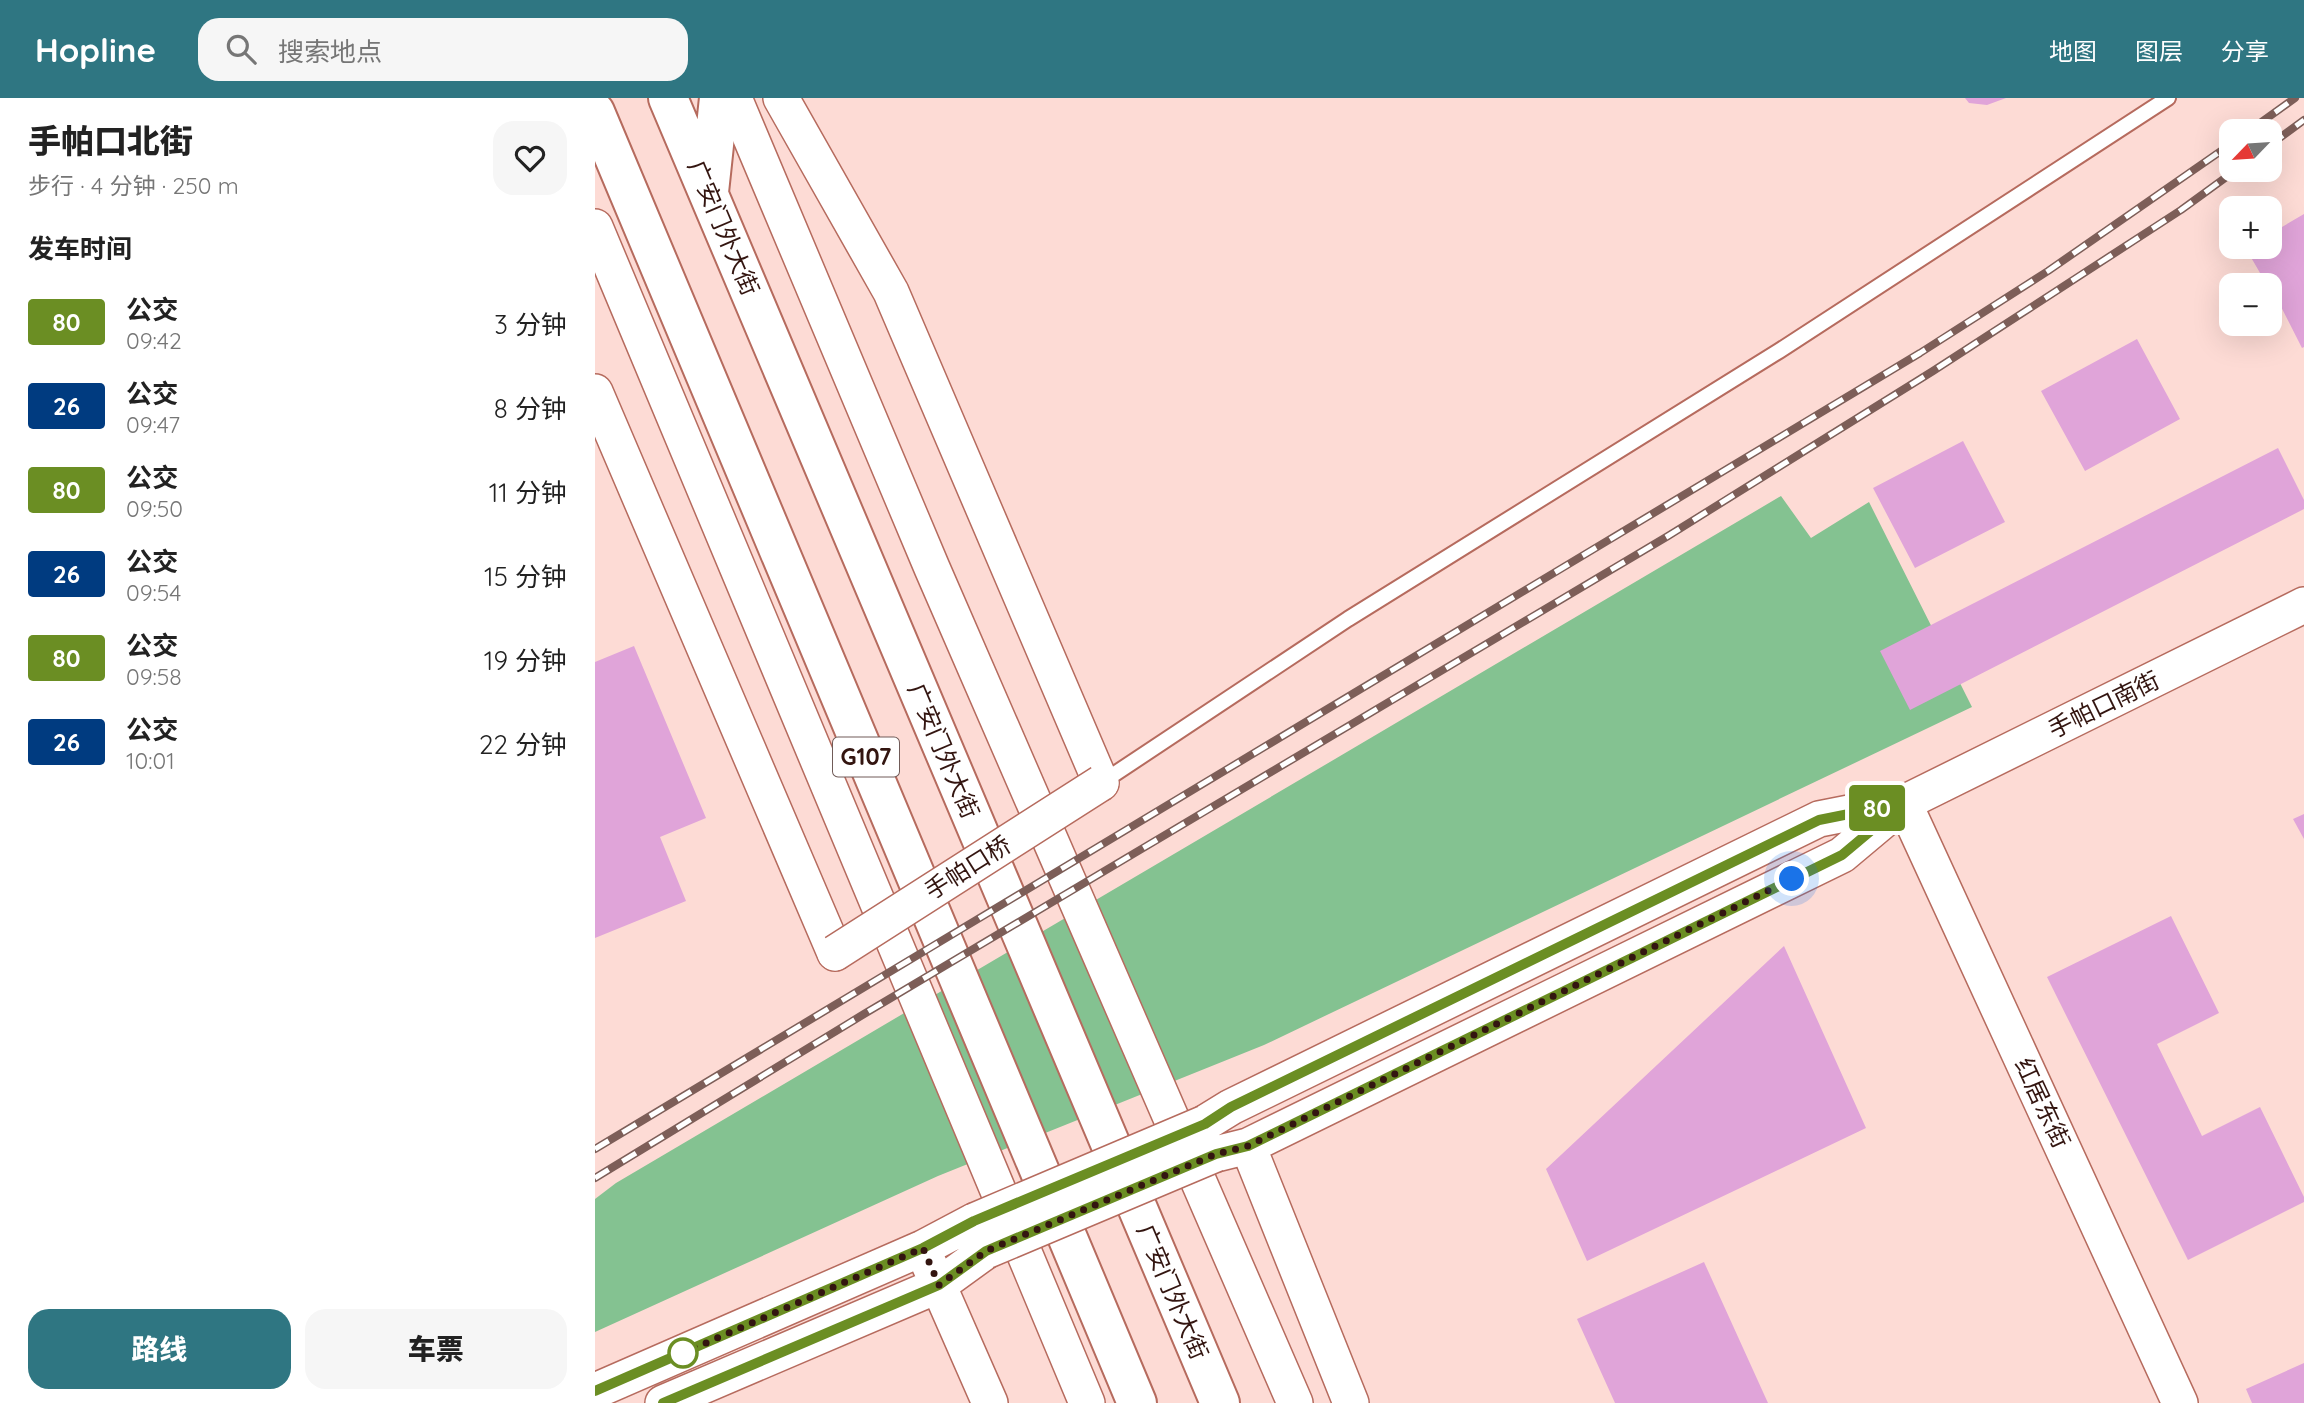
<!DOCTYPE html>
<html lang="zh">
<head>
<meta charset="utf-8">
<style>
	:root { --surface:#fff; --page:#f6f6f6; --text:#222; --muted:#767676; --accent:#2f7682 }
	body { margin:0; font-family:Quicksand,"Noto Sans SC",sans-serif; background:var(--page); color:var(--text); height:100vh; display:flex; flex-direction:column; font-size:26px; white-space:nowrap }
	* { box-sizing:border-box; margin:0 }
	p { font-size:23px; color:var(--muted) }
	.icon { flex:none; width:38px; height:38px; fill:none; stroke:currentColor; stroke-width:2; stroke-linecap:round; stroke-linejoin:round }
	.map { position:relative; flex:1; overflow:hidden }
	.details { display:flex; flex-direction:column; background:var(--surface); width:595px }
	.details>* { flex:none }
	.badge { padding:0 14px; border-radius:5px; font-size:24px; line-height:46px }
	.needle { width:46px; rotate:245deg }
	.controls { position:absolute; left:1624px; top:21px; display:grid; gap:14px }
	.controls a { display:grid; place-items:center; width:63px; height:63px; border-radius:14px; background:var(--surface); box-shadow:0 7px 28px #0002; font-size:35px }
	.you { position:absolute; width:35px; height:35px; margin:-18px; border:5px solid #fff; border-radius:50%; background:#1a73e8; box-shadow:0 0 0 10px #1a73e833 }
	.map>.badge { position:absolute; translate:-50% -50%; box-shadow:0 0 0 4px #fff }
	h2 { padding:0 28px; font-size:26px; line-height:63px }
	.round { display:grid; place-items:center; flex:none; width:74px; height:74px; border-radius:21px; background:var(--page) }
	.overview { display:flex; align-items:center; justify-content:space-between; height:119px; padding:0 28px }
	h1 { font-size:33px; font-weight:800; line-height:52px }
	.button { display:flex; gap:14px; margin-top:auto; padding:14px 28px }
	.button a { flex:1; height:80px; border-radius:21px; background:var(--accent); color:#fff; font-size:28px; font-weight:800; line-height:80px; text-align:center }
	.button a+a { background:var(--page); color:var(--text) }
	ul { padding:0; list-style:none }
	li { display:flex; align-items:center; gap:21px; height:84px; padding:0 28px }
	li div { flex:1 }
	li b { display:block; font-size:26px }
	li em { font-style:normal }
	li .badge { min-width:77px; font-weight:700; text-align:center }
	header { display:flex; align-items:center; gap:42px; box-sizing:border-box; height:98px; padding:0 35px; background:var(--accent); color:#fff }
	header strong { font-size:33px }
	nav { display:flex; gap:38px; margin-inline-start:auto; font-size:24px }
	.search { width:490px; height:63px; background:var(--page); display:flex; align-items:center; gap:18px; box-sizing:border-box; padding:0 24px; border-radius:21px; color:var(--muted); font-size:26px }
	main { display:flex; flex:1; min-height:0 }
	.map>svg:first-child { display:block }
	.green { fill:#84c291 }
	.building { fill:#e0a4d9 }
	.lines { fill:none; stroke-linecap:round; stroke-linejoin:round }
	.service-casing { stroke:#b66b5e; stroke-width:18 }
	.tertiary-casing { stroke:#b66b5e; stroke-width:38 }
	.trunk-casing { stroke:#b66b5e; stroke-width:42 }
	.service { stroke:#fff; stroke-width:14 }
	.tertiary { stroke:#fff; stroke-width:35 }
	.trunk { stroke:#fff; stroke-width:38 }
	.rail-casing { stroke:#7d5e58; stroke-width:8 }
	.rail { stroke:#fff; stroke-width:5; stroke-dasharray:16; stroke-linecap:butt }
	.tertiary-bridge-casing { stroke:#b66b5e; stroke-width:38; stroke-linecap:butt }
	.tertiary-bridge { stroke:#fff; stroke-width:35 }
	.line-casing { stroke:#fff; stroke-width:16 }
	.line { stroke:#6b8e23; stroke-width:10 }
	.walk { stroke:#331510; stroke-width:7; stroke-dasharray:0 12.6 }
	.stop-dot { fill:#fff; stroke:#6b8e23; stroke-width:3.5 }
	.labels { text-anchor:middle; stroke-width:5; stroke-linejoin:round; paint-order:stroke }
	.shield { fill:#fff; stroke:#705b58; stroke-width:2 }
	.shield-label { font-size:23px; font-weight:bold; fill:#331510 }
	.street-label { font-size:24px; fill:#331510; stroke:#fff }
</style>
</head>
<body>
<header>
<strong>Hopline</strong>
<div class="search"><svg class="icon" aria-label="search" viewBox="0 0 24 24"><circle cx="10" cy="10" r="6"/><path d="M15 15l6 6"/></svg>搜索地点</div>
<nav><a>地图</a><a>图层</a><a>分享</a></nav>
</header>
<main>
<section class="details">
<div class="overview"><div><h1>手帕口北街</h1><p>步行 · 4 分钟 · 250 m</p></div><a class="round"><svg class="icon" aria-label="heart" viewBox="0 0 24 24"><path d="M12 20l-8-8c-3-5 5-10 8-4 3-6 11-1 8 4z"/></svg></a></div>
<h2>发车时间</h2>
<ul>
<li><span class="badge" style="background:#6b8e23;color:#fff">80</span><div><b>公交</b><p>09:42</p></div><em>3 分钟</em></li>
<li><span class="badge" style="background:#003b80;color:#fff">26</span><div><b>公交</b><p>09:47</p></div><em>8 分钟</em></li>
<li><span class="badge" style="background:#6b8e23;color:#fff">80</span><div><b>公交</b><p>09:50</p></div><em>11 分钟</em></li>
<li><span class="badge" style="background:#003b80;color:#fff">26</span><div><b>公交</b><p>09:54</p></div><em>15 分钟</em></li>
<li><span class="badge" style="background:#6b8e23;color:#fff">80</span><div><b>公交</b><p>09:58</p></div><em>19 分钟</em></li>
<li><span class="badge" style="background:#003b80;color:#fff">26</span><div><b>公交</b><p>10:01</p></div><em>22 分钟</em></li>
</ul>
<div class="button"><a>路线</a><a>车票</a></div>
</section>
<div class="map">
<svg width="1709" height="1305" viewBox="0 0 1709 1305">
	<rect width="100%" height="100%" fill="#fddbd5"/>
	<!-- green -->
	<path class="green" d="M1186,398L1216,440L1274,404L1377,609L669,947L343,1078L0,1234V1101L21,1085Z"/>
	<!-- building -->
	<path class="building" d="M1370,0H1411L1392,7L1374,5Z
		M1709,116V249L1707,250L1675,187H1672L1650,149H1675V136Z
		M1542,241L1585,321L1490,373L1446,293Z
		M1368,343L1410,424L1320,470L1278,390Z
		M1683,350L1709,402V411L1315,612L1285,553Z
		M39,548L111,720L65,739L91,803L0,840V564Z
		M1709,716V741L1698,721Z
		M1576,818L1624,915L1562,946L1607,1038L1665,1009L1709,1099V1104L1593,1162L1452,879Z
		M1189,848L1271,1030L992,1163L951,1071Z
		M1109,1164L1173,1305H1020L982,1221Z
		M1709,1265V1305H1657L1651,1291Z"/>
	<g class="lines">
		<!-- service casing -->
		<g class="service-casing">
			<path id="service" d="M506,685L753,521L1184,253L1573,0"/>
		</g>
		<!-- tertiary casing -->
		<g class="tertiary-casing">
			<path id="tertiary" d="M139,0L337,470L700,1305
				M186,0L296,194L506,685
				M0,129L492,1305
				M0,294L240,855
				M1309,705L1585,1305
				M610,1025L636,1009L1224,721L1305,705
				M653,1048L756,1305
				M621,1056L653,1048L1247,757L1309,705L1709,507
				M334,1166L395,1305
				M0,1293L328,1150L379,1123
				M68,1305L344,1187L391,1153"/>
		</g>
		<!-- trunk casing -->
		<g class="trunk-casing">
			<path id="trunk" d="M73,0L625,1305
				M0,14L542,1305
				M114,94L124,0"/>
		</g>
		<!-- service -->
		<use href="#service" class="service"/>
		<!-- tertiary -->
		<use href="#tertiary" class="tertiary"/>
		<!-- trunk -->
		<use href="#trunk" class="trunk"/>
		<!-- rail casing -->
		<g class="rail-casing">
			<path id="rail" d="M1654,33L1700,0
				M1675,47L1709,22
				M0,1051L1325,255L1453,173L1636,46
				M0,1080L269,916L1073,438L1338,273L1586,112L1641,72"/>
		</g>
		<!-- rail -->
		<use href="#rail" class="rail"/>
		<!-- tertiary-bridge casing -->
		<g class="tertiary-bridge-casing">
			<path id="tertiary-bridge" d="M240,855L506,685
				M379,1123L610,1025
				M391,1153L621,1056"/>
		</g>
		<!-- tertiary-bridge -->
		<use href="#tertiary-bridge" class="tertiary-bridge"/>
	</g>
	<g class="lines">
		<!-- line casing -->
		<g class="line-casing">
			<path id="line" d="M0,1293L328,1150L379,1123L610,1026L636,1009L1224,722L1309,705L1247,757L653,1048L621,1056L391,1153L344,1187L68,1305"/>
		</g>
		<!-- line -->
		<use href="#line" class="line"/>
		<!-- walk -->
		<path class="walk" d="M88,1255L328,1150L344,1187L391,1153L621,1056L653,1048L1197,781"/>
	</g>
	<!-- markers -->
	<circle class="stop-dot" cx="88" cy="1255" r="14"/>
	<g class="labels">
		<!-- shield labels -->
		<rect class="shield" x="238" y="639.5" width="66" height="39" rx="5"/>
		<g class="shield-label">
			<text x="271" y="667">G107</text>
		</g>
		<!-- street labels -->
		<g class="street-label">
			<text transform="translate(128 130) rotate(67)" y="8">广安门外大街</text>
			<text transform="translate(1509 607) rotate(-26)" y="8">手帕口南街</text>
			<text transform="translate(348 653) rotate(67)" y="8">广安门外大街</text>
			<text transform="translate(373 770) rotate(-32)" y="8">手帕口桥</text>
			<text transform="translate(1447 1005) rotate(65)" y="8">红居东街</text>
			<text transform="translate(577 1194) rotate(67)" y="8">广安门外大街</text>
		</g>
	</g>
</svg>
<div class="controls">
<a><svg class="needle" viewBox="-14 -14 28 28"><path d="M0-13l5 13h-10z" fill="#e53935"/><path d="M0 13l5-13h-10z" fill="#767676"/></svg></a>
<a>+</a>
<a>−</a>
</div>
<div class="you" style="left:1197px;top:781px"></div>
<b class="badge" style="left:1282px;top:710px;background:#6b8e23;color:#fff">80</b>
</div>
</main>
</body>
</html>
